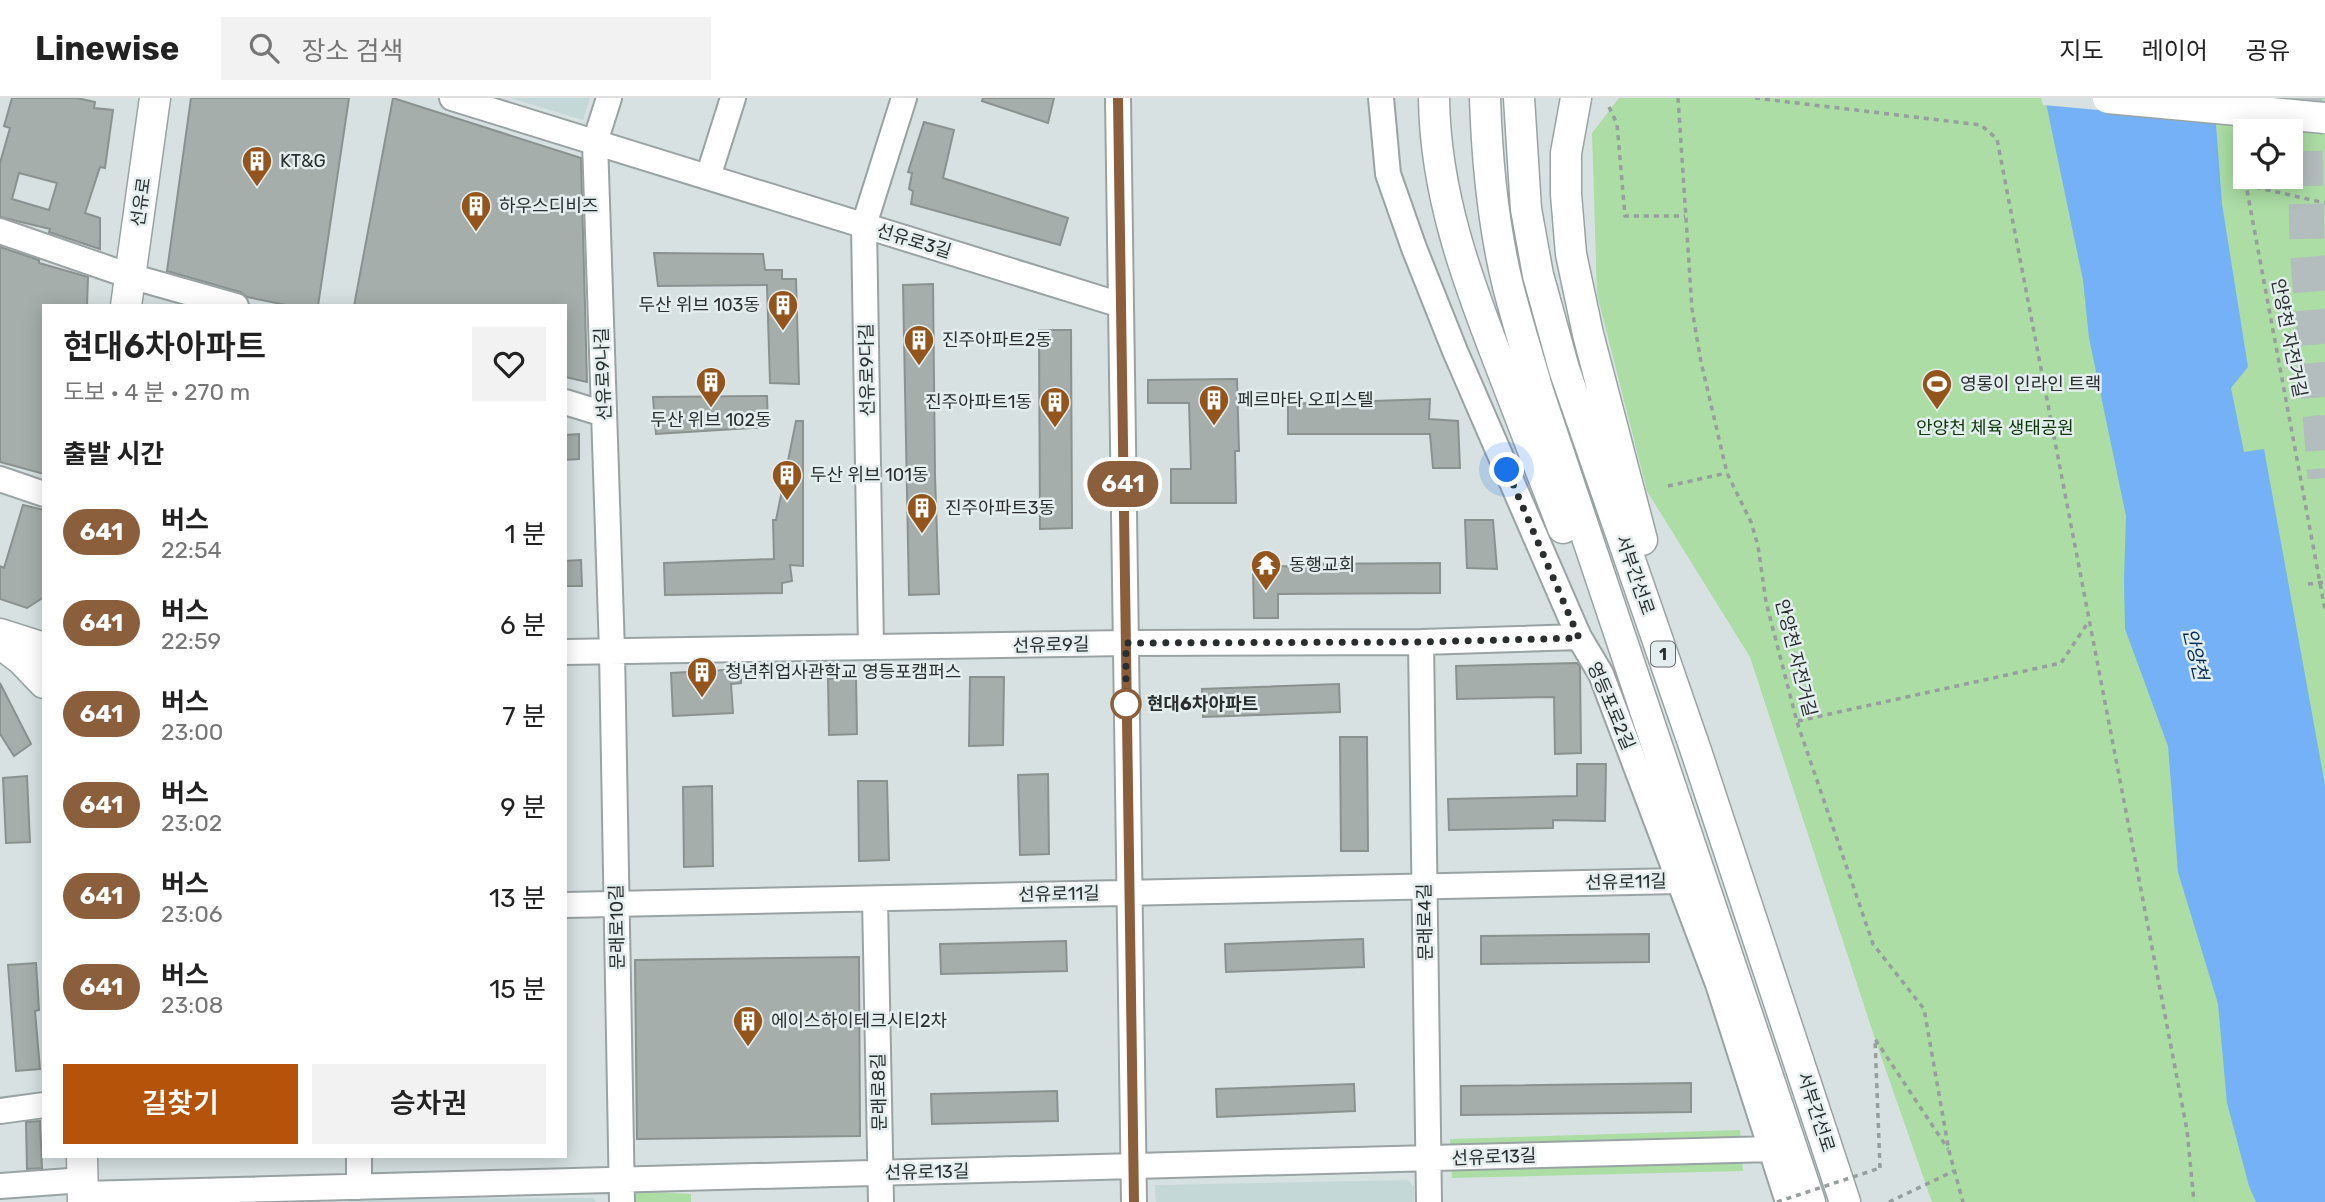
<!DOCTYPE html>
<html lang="ko">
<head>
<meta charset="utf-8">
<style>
	:root { --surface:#fff; --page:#f2f2f2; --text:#222; --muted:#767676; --line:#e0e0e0; --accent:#b45309 }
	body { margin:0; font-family:Rubik,"Noto Sans KR",sans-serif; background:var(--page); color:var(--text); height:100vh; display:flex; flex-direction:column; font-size:26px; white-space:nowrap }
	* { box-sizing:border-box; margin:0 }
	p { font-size:23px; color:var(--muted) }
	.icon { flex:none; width:38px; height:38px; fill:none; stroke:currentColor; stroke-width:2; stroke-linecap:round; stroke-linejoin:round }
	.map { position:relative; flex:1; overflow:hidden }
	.side { position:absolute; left:42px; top:206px; width:525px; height:854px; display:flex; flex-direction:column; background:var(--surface); border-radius:0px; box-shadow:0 4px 18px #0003 }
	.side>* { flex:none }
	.badge { padding:0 14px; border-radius:23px; font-size:24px; line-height:46px }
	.fabs { position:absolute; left:2233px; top:21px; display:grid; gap:14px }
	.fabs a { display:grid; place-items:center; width:70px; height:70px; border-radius:0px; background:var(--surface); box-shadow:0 4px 18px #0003; font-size:35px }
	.you { position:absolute; width:35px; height:35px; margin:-18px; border:5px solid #fff; border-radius:50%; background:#1a73e8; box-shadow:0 0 0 10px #1a73e833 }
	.map>.badge { position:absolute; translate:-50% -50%; box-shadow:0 0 0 4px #fff }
	h2 { padding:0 21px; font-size:26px; line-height:63px }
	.round { display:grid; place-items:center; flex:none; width:74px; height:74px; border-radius:0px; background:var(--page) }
	.overview { display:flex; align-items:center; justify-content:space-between; height:119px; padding:0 21px }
	h1 { font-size:33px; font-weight:600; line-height:52px }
	.primary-button { display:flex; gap:14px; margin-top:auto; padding:14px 21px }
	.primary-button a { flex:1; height:80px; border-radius:0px; background:var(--accent); color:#fff; font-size:28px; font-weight:600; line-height:80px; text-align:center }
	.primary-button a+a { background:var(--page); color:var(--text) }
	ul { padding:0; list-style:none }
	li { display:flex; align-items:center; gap:21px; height:91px; padding:0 21px }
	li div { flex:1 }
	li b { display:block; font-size:26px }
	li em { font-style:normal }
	li .badge { min-width:77px; font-weight:700; text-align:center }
	header { display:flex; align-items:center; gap:42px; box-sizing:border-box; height:98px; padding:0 35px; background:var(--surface); border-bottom:2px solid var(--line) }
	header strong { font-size:33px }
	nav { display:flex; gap:38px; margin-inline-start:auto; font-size:24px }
	.search { width:490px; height:63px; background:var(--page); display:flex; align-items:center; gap:18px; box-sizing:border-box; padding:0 24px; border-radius:0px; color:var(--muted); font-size:26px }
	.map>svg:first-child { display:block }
	.built { fill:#c4d8d8 }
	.green { fill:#abdda4; fill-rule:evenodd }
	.water { fill:#74b1f6 }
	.pier { fill:#d7e1e1 }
	.building { fill:#a5aeaa; stroke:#8a928f; stroke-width:2; fill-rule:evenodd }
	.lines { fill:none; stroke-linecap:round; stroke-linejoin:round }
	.highway-tunnel { stroke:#b4bdbd; stroke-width:35; stroke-dasharray:35 18; stroke-linecap:butt }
	.minor-casing { stroke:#9aa3a3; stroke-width:28 }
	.major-casing { stroke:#9aa3a3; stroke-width:33 }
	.path { stroke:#969e9e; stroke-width:3.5; stroke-dasharray:5 5; stroke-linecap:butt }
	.minor { stroke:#fff; stroke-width:24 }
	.major { stroke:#fff; stroke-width:30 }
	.major-bridge-casing { stroke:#9aa3a3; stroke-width:33; stroke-linecap:butt }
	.path-bridge { stroke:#969e9e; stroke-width:3.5; stroke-dasharray:5 5; stroke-linecap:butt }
	.major-bridge { stroke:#fff; stroke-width:30 }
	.line-casing { stroke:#fff; stroke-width:16 }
	.line { stroke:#8b5e3c; stroke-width:10 }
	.walk { stroke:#2a2e2e; stroke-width:7; stroke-dasharray:0 12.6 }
	.stop-dot { fill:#fff; stroke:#8b5e3c; stroke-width:3.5 }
	.labels { text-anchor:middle; stroke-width:5; stroke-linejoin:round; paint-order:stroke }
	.shield { fill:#e4eeee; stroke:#626868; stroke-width:2 }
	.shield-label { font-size:16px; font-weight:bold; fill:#2a2e2e }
	.poi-label { font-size:18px; fill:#2a2e2e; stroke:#e4eeee; text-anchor:start }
	.street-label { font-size:18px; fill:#2a2e2e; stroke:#e4eeee }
	.park-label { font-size:18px; fill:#0b3706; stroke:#e4eeee }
	.stop-label { font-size:18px; font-weight:bold; fill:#2a2e2e; stroke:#e4eeee; text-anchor:start }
	.water-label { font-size:19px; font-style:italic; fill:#002c57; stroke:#e4eeee }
</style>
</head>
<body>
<header>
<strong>Linewise</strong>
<div class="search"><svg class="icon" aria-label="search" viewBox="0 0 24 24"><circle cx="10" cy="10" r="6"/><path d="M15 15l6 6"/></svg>장소 검색</div>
<nav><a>지도</a><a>레이어</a><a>공유</a></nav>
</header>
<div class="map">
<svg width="2325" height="1104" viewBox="0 0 2325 1104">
	<rect width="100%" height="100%" fill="#d7e1e1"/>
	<!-- built -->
	<path class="built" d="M510,0H590L583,22Z
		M1408,1082L1414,1089V1104H1156L1155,1087Z
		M593,1100L596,1104H348V1101Z"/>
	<!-- green -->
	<path class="green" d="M1619,0H2325V1104H1932L1875,941L1750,559L1647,393L1597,196L1592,35ZM2245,33H2291V79H2245Z
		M1740,1032L1743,1073L1452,1080L1450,1041Z
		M630,1093L691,1096V1104H630Z"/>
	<!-- water -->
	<path class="water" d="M2045,0H2214L2222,106L2248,269L2231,290L2244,354L2264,351L2325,687V1104H2256L2249,1088L2227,1005L2218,906L2178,774L2168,648L2125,531L2124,482L2126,418L2089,240L2083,182Z"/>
	<!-- pier -->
	<path class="pier" d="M2041,0H2218L2220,23L2043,7Z"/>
	<!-- building -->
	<path class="building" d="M12,0H77L95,4L94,10L113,12L105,70L100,69L85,115L100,120V151L49,134L50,131L0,119V65L10,30L4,28ZM19,75L57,85L49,112L12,101Z
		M191,0H349L318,208H291L247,199L240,194L167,173Z
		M393,0L581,60L587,284L565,279V208H354Z
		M983,0H1054L1048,25L982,3Z
		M924,24L954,32L943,80L1068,120L1060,147L911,106L913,93L909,91L912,75L908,74Z
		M0,149L39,162V165L88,179L87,208H44V376L0,364Z
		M654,155L763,156L765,172H782V181H796L799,286L770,285L767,187L658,188Z
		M933,186L935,378L939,496L909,497L903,187Z
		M1039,232H1071L1072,430L1040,431Z
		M1237,281L1239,353H1235L1236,405H1171V371H1191L1189,305H1148V282Z
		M767,298L768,329L656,336L653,299Z
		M1430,301L1429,321L1458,323L1460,370H1433L1430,336H1288V306Z
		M796,323H803V468L790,467L792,483L782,485V495L665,497L664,465L774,461L773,422H776Z
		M579,336V361L565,362V337Z
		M23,407L44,412V499L27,510L0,501V468L4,470Z
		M1465,422H1493L1497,471L1467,470Z
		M581,462L582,488H565V463Z
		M1440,465V495L1278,496V520H1254L1253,469L1297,468V466Z
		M1577,565L1580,569L1581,655L1555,656L1554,599L1457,601L1456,568Z
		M741,571V585L731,586L733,615L673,618L671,575Z
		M970,579H1004L1003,647L969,648Z
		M856,580L857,636L829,637L828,581Z
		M0,585L31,646L14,658L0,636Z
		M1339,586L1340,614L1203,619L1202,591Z
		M1340,639H1367L1368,753H1341Z
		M1577,666H1606L1605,723L1553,722V730L1449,732L1448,701L1577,698Z
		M1048,676L1049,756L1020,757L1018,677Z
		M27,678L30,744L6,745L3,680Z
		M858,683H887L889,762L859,763Z
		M712,688L713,768L684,769L683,689Z
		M1649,836V864L1481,866V838Z
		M1363,841L1364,869L1226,874L1225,846Z
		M1066,843L1067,873L941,876L940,846Z
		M859,859L860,1038L637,1041L635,862Z
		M36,865L39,912L35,913L40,971L16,973L8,867Z
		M1691,985V1014L1461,1017V988Z
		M1354,986L1355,1013L1217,1019L1216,991Z
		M1057,993L1058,1023L932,1026L931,996Z
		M40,1023L42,1070L27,1071L26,1024Z"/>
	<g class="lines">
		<!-- highway-tunnel -->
		<path class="highway-tunnel" d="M2304,0L2307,148L2325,380"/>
		<!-- minor casing -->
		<g class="minor-casing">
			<path id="minor" d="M452,0L1121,207
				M609,0L595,44L612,553L622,1104
				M1118,0L1134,1104
				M1381,0L1388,76L1414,150L1455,253L1579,539L1601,576L1718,886L1788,1104
				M708,79L733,0
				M0,133L130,178L236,208
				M565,304L604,316
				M0,381L44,396
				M1421,544L1429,1104
				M871,549L864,127L904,0
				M565,554L1126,545L1421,544L1579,539
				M875,801L881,1104
				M565,807L1679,783
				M0,1013L44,1007
				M359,1059V1089
				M0,1088L83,1082
				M83,1096L1772,1051"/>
		</g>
		<!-- major casing -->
		<g class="major-casing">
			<path id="major" d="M1434,0C1435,95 1467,182 1501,269C1522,323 1542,376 1563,430
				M1485,0C1487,63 1493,127 1508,188C1517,223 1528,258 1538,293L1810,1104
				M1519,0L1526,111L1538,177L1564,271L1696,653L1845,1104
				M1576,0L1566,55V96L1571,156L1588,236L1642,442
				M126,208L155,0
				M0,536L44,550
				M0,545L22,562L44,585
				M82,1059L83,1104"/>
		</g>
		<!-- path -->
		<path class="path" d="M1678,0L1692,211L1701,264L1727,375L1751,424L1758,448L1766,504L1797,624L1873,846L1924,911L1949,1053L1963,1104
			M1755,0L1981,27L1997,41L2187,1032L2194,1104
			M1609,9L1617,26L1625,118H1685
			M2240,33L2246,87L2325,512
			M2246,87L2325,105
			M1668,388L1727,375
			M2308,486L2325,484
			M1798,623L2061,565L2089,523
			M1880,1070L1875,941L1948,1051
			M1889,1104L1954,1073"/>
		<!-- minor -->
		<use href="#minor" class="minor"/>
		<!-- major -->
		<use href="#major" class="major"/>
		<!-- major-bridge casing -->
		<g class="major-bridge-casing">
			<path id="major-bridge" d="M2108,0L2325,20"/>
		</g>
		<!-- path-bridge -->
		<path class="path-bridge" d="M1777,1104L1880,1070"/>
		<!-- major-bridge -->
		<use href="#major-bridge" class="major-bridge"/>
	</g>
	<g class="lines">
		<!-- line casing -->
		<g class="line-casing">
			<path id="line" d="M1118,0L1134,1104"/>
		</g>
		<!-- line -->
		<use href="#line" class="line"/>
		<!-- walk -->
		<path class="walk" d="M1126,606V545L1421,544L1579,540L1507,372"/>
	</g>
	<!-- icons -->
	<defs>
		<g id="building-pin" transform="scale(1.575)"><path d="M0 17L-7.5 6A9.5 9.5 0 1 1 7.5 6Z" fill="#94551c" stroke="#e4eeee"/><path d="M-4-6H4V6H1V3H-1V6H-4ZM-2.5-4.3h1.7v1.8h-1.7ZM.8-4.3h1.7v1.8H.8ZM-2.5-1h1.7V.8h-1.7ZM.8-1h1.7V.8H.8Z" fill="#fff"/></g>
		<g id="stadium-pin" transform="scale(1.575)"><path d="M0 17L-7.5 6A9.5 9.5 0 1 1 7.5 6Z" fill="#94551c" stroke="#e4eeee"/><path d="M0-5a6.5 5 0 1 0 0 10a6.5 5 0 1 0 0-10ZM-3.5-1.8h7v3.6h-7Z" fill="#fff"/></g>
		<g id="temple-pin" transform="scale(1.575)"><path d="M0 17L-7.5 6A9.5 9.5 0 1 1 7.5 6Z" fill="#94551c" stroke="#e4eeee"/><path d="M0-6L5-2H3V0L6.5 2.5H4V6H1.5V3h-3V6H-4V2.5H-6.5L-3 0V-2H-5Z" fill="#fff"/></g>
	</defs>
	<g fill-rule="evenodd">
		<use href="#building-pin" x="257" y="63"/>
		<use href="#building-pin" x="476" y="108"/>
		<use href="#building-pin" x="783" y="207"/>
		<use href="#building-pin" x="919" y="242"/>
		<use href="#building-pin" x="711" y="284"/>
		<use href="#stadium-pin" x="1937" y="286"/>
		<use href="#building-pin" x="1214" y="302"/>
		<use href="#building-pin" x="1055" y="304"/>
		<use href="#building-pin" x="787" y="377"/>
		<use href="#building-pin" x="922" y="410"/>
		<use href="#temple-pin" x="1266" y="467"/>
		<use href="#building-pin" x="702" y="574"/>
		<use href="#building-pin" x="748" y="923"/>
	</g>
	<!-- markers -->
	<circle class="stop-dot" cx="1126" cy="606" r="14"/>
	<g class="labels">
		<!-- shield labels -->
		<rect class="shield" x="1651" y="543.5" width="24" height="25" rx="5"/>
		<g class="shield-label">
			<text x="1663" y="562">1</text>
		</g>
		<!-- poi labels -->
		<g class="poi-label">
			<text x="280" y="69">KT&amp;G</text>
			<text x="499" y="114">하우스디비즈</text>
			<text x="760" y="213" text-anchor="end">두산 위브 103동</text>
			<text x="942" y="248">진주아파트2동</text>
			<text x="1960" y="292">영롱이 인라인 트랙</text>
			<text x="1237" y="308">페르마타 오피스텔</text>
			<text x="1032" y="310" text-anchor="end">진주아파트1동</text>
			<text x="711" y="328" text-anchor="middle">두산 위브 102동</text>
			<text x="810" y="383">두산 위브 101동</text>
			<text x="945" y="416">진주아파트3동</text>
			<text x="1289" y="473">동행교회</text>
			<text x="725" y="580">청년취업사관학교 영등포캠퍼스</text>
			<text x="771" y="929">에이스하이테크시티2차</text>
		</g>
		<!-- street labels -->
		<g class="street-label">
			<text transform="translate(141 104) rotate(-82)" y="6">선유로</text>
			<text transform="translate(914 143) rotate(17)" y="6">선유로3길</text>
			<text transform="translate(2289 240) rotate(79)" y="6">안양천 자전거길</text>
			<text transform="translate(867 272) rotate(-91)" y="6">선유로9다길</text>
			<text transform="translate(603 276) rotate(-92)" y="6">선유로9나길</text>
			<text transform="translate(1635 477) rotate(71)" y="6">서부간선로</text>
			<text transform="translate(1051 547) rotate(-1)" y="6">선유로9길</text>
			<text transform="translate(1796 560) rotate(76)" y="6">안양천 자전거길</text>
			<text transform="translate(1611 608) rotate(67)" y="6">영등포로2길</text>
			<text transform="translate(1626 784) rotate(-1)" y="6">선유로11길</text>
			<text transform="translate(1059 796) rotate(-1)" y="6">선유로11길</text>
			<text transform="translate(1425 824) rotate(-91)" y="6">문래로4길</text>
			<text transform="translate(617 829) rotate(-91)" y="6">문래로10길</text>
			<text transform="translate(879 994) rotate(-91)" y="6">문래로8길</text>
			<text transform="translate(1816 1014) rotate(72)" y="6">서부간선로</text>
			<text transform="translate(1494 1059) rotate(-2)" y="6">선유로13길</text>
			<text transform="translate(927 1074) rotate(-1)" y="6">선유로13길</text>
		</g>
		<!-- park labels -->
		<g class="park-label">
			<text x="1995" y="336">안양천 체육 생태공원</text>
		</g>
		<!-- stop labels -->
		<g class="stop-label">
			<text x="1147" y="612">현대6차아파트</text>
		</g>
		<!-- water labels -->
		<g class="water-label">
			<text transform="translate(2196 556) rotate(77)" y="7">안양천</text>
		</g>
	</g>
</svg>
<div class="fabs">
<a><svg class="icon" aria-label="locate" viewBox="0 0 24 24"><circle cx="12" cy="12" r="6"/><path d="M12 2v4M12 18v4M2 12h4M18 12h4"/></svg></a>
</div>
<div class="you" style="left:1507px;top:372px"></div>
<b class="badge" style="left:1123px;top:386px;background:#8b5e3c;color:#fff">641</b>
<section class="side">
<div class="overview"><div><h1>현대6차아파트</h1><p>도보 · 4 분 · 270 m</p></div><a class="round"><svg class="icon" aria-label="heart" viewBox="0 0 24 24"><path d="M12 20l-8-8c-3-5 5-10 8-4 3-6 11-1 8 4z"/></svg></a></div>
<h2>출발 시간</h2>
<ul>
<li><span class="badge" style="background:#8b5e3c;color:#fff">641</span><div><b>버스</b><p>22:54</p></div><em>1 분</em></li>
<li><span class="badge" style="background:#8b5e3c;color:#fff">641</span><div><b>버스</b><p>22:59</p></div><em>6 분</em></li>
<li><span class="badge" style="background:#8b5e3c;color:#fff">641</span><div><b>버스</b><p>23:00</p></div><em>7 분</em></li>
<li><span class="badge" style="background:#8b5e3c;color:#fff">641</span><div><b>버스</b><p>23:02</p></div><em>9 분</em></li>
<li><span class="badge" style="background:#8b5e3c;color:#fff">641</span><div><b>버스</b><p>23:06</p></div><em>13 분</em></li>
<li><span class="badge" style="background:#8b5e3c;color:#fff">641</span><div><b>버스</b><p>23:08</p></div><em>15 분</em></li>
</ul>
<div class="primary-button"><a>길찾기</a><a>승차권</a></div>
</section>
</div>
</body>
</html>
